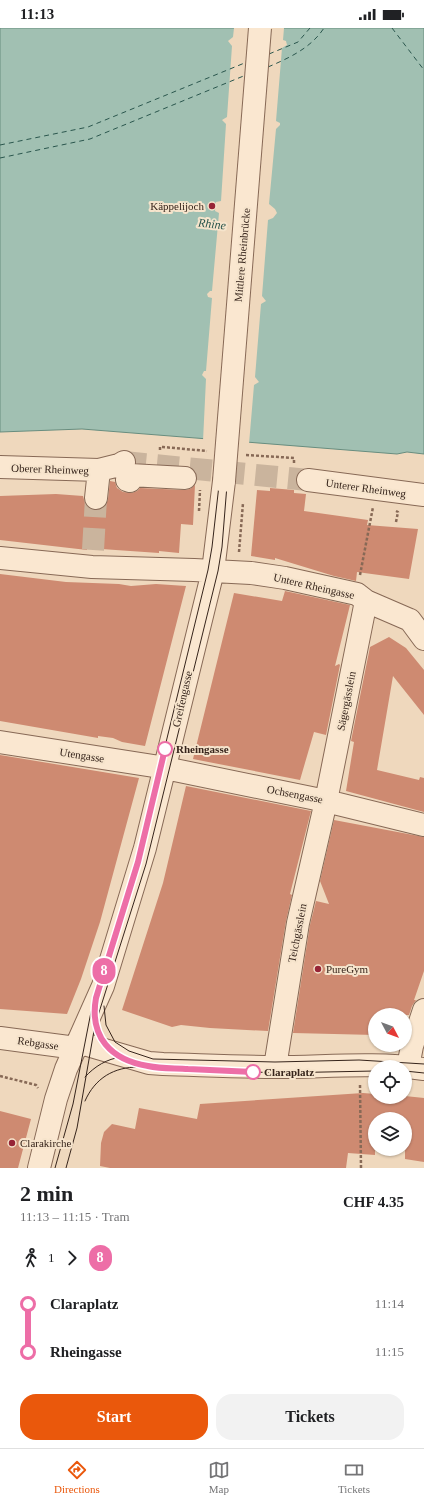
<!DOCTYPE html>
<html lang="en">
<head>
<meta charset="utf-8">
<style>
	:root { --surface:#fff; --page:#f2f2f2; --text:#202124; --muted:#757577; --line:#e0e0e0; --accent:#ea580c }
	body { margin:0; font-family:"Times New Roman",serif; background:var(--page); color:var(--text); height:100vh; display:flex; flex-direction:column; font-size:15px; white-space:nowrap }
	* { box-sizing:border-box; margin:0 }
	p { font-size:13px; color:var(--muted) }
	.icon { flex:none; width:22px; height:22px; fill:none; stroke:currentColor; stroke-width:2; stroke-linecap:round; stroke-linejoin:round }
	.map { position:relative; height:1140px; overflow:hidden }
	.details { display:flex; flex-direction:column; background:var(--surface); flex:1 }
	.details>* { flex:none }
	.badge { padding:0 8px; border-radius:13px; font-size:14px; line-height:26px }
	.needle { width:26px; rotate:131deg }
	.buttons { position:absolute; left:368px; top:980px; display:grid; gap:8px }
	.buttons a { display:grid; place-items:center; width:44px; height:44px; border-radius:50%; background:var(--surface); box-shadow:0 1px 3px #0004; font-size:20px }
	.map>.badge { position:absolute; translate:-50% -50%; box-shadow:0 0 0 2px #fff }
	.legs { display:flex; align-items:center; gap:6px; height:44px; padding:0 20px; font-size:13px }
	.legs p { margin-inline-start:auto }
	.overview { display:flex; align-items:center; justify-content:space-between; height:68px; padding:0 20px }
	h1 { font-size:22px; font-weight:700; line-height:30px }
	.button { display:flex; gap:8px; margin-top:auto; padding:8px 20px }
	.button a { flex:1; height:46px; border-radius:16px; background:var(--accent); color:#fff; font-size:16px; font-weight:700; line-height:46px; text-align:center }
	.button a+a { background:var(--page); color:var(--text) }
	ul { padding:0 20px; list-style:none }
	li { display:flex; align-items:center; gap:14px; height:48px; font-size:15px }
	li i { display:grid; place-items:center; width:6px; height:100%; margin:0 5px; background:currentColor }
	li i::after { content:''; width:10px; height:10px; margin:-5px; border:3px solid; border-radius:50%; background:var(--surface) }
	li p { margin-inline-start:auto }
	li:first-child i { background:linear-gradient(#0000 50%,currentColor 0) }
	li:last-child i { background:linear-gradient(currentColor 50%,#0000 0) }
	.status { display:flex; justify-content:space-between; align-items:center; height:28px; padding:0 20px; background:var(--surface); direction:ltr }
	.status svg { height:11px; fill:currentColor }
	.tab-bar { display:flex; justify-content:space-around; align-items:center; height:56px; border-top:1px solid var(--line); background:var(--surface); font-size:11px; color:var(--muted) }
	.tab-bar a { display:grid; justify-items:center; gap:2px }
	.tab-bar .current { color:var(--accent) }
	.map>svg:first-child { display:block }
	.water { fill:#a1c0b2; stroke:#688d7f }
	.pier { fill:#efd8bd }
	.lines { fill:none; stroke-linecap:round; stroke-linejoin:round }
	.ferry { stroke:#2a564d; stroke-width:1; stroke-dasharray:5 4; stroke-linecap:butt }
	.building { fill:#ce8a71 }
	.minor-tunnel { stroke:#cab49d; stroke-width:22; stroke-dasharray:22 11; stroke-linecap:butt }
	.minor-casing { stroke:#876956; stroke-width:24 }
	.path { stroke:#876956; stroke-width:2.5; stroke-dasharray:3 2; stroke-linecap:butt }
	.minor { stroke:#fae7d0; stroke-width:22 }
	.tram { stroke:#36241b; stroke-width:1 }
	.minor-bridge-casing { stroke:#876956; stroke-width:24; stroke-linecap:butt }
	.minor-bridge { stroke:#fae7d0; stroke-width:22 }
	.line-1-casing { stroke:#fff; stroke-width:9 }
	.line-1 { stroke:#ed6ea7; stroke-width:6 }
	.poi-dot { fill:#972436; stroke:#f6e4cc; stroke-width:1.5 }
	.stop-1-dot { fill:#fff; stroke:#ed6ea7; stroke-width:2 }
	.labels { text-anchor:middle; stroke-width:4; stroke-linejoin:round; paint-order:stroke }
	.poi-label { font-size:11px; fill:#36241b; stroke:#f6e4cc; text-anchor:start }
	.street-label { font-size:11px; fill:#36241b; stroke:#f6e4cc }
	.stop-label { font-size:11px; font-weight:bold; fill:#36241b; stroke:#f6e4cc; text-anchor:start }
	.water-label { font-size:12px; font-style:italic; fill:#2a564d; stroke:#f6e4cc }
</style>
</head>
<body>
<div class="status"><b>11:13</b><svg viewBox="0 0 49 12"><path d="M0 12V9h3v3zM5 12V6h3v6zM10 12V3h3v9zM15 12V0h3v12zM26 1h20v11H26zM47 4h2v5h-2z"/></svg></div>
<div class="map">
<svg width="424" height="1140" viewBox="0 0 424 1140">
	<rect width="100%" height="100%" fill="#efd8bd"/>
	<!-- water -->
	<path class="water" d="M0,0H424V426L407,424L397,426L82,401L0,404Z"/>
	<!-- pier -->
	<path class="pier" d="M234,0H284L283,12L286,13L287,17L282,20L276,93L280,95V97L276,101L269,176L275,181L277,185L273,190L268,192L262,268L266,273L261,276L255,349L259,354L254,357L249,416L203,413L206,351L202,347L204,343H206L212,270L208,269L207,266L210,263H212L219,185L215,183L216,174L221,173L226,96L222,92L227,89L232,18L228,13L233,9Z"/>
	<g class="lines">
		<!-- ferry -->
		<path class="ferry" d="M392,0L424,42
			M269,26L298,14L310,0
			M268,39C289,30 311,20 324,0
			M0,117L88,99L247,34
			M0,130L90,111L246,47"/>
	</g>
	<!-- building -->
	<path class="building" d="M110,453L115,454L117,460L123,464L132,465L137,463L140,460L184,462L190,461L195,457L193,497L181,496L179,525L159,523V525L87,520V522L0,512V468L56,466L83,468L85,475L88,480L95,482L101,481L106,477L108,471Z
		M270,460L294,462V465L306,466L304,483L368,492L367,497L418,501L409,551L357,544L356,553L334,548L275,530V532L251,528L257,462L270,463Z
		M0,546L66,554L119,556L131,558L156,556L186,558L145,718L122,714L113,710L98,708V710L0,693Z
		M285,563L350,577L335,638L339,636L340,637L326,707L314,704L300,752L193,731L234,565L282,573Z
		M389,609L406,620L424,642V687L393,648L377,742L419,752L420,749L424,750V784L346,763L354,714L351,713L370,619Z
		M0,727L139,750L100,894L81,951L67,986L0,981Z
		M186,758L311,783L290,866L292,867L286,893L268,1003L210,1000L181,997L172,999L122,982L163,855Z
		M334,792L424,809V943L414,972H416L412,978L409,987H375V1007L293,1005L310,897L316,873L329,876L320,853Z
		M363,1065L375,1066V1069H405V1068L424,1070V1134L405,1131V1091H375V1127L348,1125L346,1140H110L100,1138L101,1115L104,1104L112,1096L135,1101L139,1080L197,1091L200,1076Z
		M0,1083L31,1091L18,1140H0Z"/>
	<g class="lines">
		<!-- minor-tunnel -->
		<path class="minor-tunnel" d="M124,434L308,452
			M93,522L96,470"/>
		<!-- minor casing -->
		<g class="minor-casing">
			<path id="minor" d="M0,439L99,442L119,437L124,434
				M127,452L130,453V447L185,450
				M308,452L424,467
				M96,470L99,442
				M0,530L92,539L194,542L251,545L285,550L357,566L366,573L410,592
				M410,592L424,611
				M0,714L160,739L326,773L424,797
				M0,1010L76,1020
				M76,1020L84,1016L149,1035L163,1036C200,1037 238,1039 275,1039C325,1039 375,1034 424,1041
				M275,1039L298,895L326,773L366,573
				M408,1039L412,1018L424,982
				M39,1140L56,1071L66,1041L103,958L145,820L213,543L224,453"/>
		</g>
		<!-- path -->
		<path class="path" d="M160,422V419H163L207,423
			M246,427L294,430V435
			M199,483L200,462
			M396,494L398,484L396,483
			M239,524L243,475
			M360,547L373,479
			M0,1048L36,1057L38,1060
			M360,1057L361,1140"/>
		<!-- minor -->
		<use href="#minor" class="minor"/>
		<!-- tram -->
		<path class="tram" d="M104,978L106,997L115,1014L129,1023L153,1031L275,1034L359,1032L424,1036
			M95,997L102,1012L113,1024L128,1033L148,1038L275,1045L375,1043
			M405,1043L424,1045
			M85,1049C95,1038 107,1031 121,1029
			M85,1073C95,1050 114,1039 138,1039
			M55,1140L73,1076L91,984L130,863L147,799L160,739L208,542L212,519L219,457L256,0
			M66,1140L77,1100L95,997L146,836L218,543L222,519L227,457L264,0"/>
		<!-- minor-bridge casing -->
		<g class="minor-bridge-casing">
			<path id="minor-bridge" d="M224,453L260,0"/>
		</g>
		<!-- minor-bridge -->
		<use href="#minor-bridge" class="minor-bridge"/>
	</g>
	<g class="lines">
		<!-- line-1 casing -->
		<g class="line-1-casing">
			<path id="line-1" d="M165,721L138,834L96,970C89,1009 111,1032 148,1038C161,1041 175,1040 188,1041C210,1042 231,1043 253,1044"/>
		</g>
		<!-- line-1 -->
		<use href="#line-1" class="line-1"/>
	</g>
	<!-- markers -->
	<g class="poi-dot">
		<circle cx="212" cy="178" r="4"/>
		<circle cx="318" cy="941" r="4"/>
		<circle cx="12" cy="1115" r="4"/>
	</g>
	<g class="stop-1-dot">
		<circle cx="165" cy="721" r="7"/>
		<circle cx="253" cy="1044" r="7"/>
	</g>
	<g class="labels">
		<!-- poi labels -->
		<g class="poi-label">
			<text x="204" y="182" text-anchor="end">Käppelijoch</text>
			<text x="326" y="945">PureGym</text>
			<text x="20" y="1119">Clarakirche</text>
		</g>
		<!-- street labels -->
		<g class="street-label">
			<text transform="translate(242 227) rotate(-85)" y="4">Mittlere Rheinbrücke</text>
			<text transform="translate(50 441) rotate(2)" y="4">Oberer Rheinweg</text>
			<text transform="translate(366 460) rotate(8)" y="4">Unterer Rheinweg</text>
			<text transform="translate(314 558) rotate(13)" y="4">Untere Rheingasse</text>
			<text transform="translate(182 671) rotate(-77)" y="4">Greifengasse</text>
			<text transform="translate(346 673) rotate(-79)" y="4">Sägergässlein</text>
			<text transform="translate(82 727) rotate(9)" y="4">Utengasse</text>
			<text transform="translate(295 766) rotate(11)" y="4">Ochsengasse</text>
			<text transform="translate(297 905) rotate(-79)" y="4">Teichgässlein</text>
			<text transform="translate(38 1015) rotate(8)" y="4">Rebgasse</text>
		</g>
		<!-- stop labels -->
		<g class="stop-label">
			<text x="176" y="725">Rheingasse</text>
			<text x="264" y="1048">Claraplatz</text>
		</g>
		<!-- water labels -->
		<g class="water-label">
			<text transform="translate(212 196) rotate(6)" y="4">Rhine</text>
		</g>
	</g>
</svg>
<div class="buttons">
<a><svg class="needle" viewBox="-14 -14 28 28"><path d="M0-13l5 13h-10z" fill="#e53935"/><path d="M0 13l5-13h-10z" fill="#757577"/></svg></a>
<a><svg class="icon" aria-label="locate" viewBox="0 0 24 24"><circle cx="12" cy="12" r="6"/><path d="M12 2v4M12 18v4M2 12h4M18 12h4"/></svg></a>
<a><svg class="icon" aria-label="layers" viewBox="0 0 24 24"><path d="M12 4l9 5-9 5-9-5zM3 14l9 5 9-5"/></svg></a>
</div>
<b class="badge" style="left:104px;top:943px;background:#ed6ea7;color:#fff">8</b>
</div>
<section class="details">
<div class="overview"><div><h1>2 min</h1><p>11:13 – 11:15 · Tram</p></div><b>CHF 4.35</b></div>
<div class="legs"><svg class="icon" aria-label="walk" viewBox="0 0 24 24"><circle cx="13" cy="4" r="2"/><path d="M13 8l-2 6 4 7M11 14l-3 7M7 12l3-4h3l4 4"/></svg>1<svg class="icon" aria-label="forward" viewBox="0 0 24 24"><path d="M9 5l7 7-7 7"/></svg><b class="badge" style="background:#ed6ea7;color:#fff">8</b></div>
<ul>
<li><i style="color:#ed6ea7"></i><b>Claraplatz</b><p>11:14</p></li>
<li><i style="color:#ed6ea7"></i><b>Rheingasse</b><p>11:15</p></li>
</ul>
<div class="button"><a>Start</a><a>Tickets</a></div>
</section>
<nav class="tab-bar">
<a class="current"><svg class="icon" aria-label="directions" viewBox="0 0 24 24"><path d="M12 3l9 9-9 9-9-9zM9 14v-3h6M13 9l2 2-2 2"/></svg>Directions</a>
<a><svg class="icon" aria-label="map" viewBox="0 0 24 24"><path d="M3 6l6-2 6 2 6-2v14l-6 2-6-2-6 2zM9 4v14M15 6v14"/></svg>Map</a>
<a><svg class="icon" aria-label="tickets" viewBox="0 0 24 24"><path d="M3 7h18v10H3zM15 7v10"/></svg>Tickets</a>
</nav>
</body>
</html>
